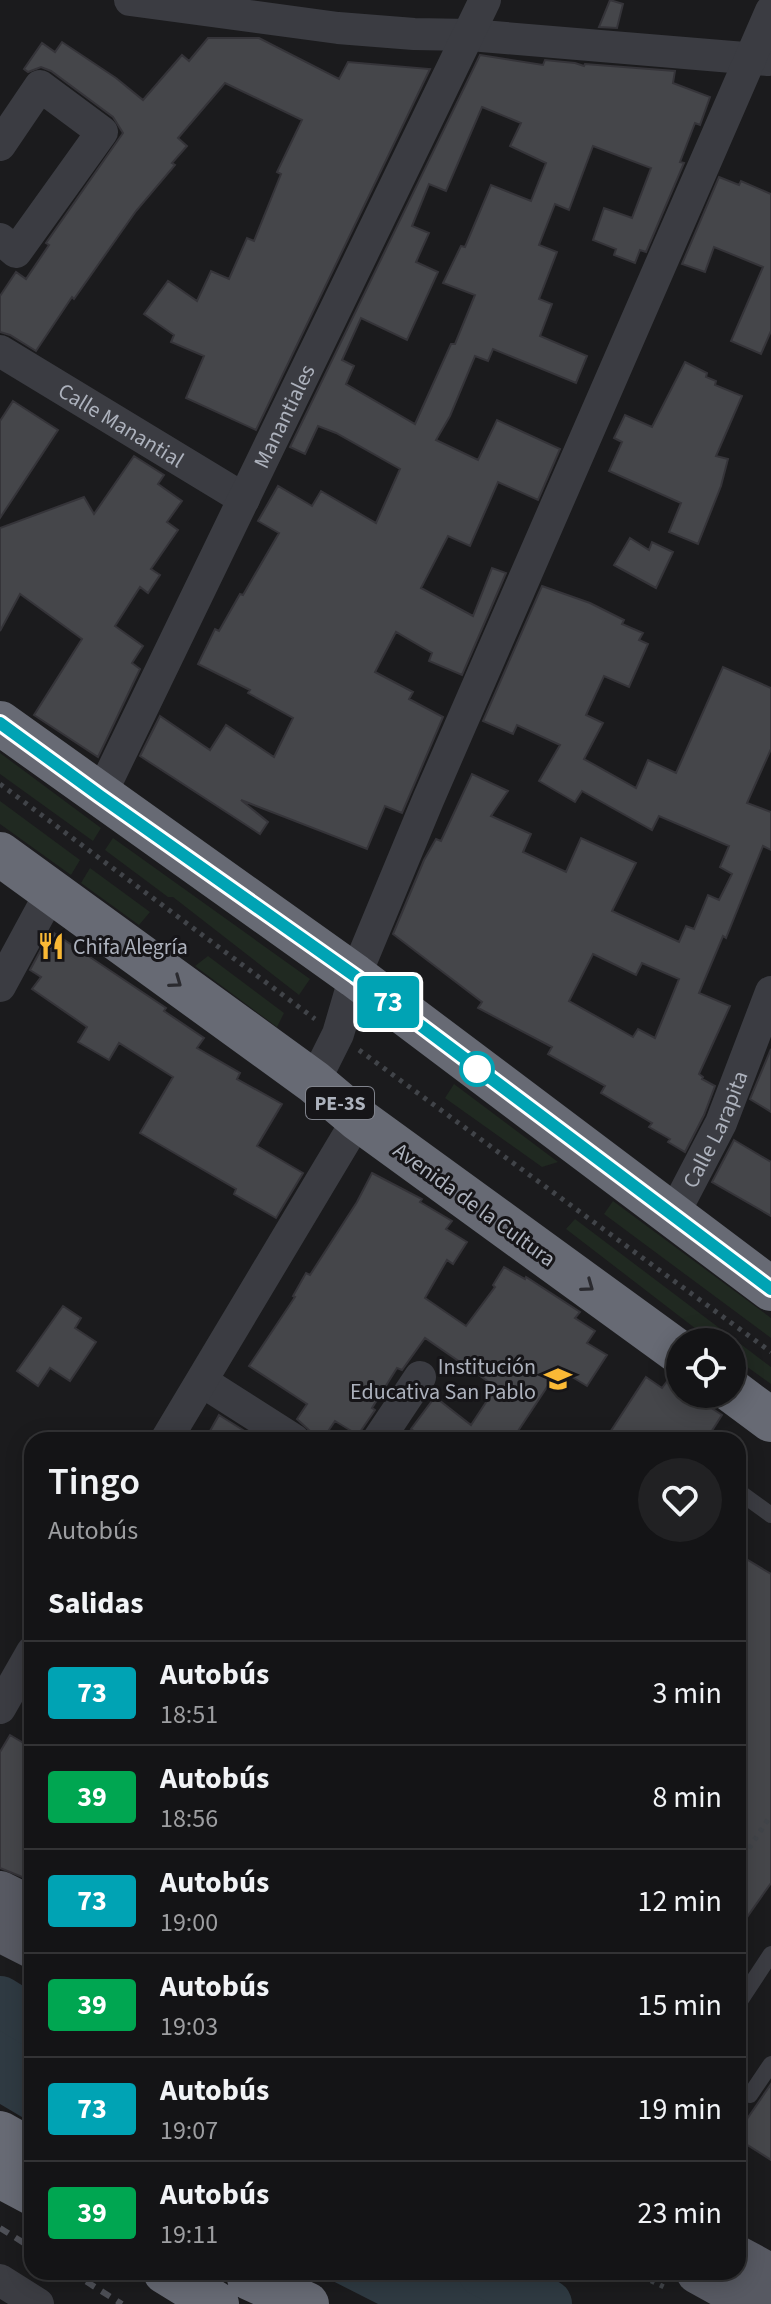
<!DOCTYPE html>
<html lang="es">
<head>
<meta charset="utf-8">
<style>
	:root { --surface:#141416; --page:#212123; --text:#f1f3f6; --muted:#9d9ea1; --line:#333335 }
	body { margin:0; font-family:"Source Sans 3",sans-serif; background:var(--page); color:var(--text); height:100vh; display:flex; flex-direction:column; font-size:30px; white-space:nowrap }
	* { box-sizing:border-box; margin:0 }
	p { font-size:26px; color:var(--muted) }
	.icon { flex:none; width:44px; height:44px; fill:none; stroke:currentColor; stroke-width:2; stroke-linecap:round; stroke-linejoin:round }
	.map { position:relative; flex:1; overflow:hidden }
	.sheet { position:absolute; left:24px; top:1432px; width:722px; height:848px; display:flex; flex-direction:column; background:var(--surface); border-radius:24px; box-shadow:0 4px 20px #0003,0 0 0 2px var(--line) }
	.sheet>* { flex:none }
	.badge { padding:0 16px; border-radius:6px; font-size:28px; line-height:52px }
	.tools { position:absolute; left:666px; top:1328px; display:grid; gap:16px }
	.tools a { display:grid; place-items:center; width:80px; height:80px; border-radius:50%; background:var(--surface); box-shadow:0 4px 20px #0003,0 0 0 2px var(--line); font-size:40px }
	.map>.badge { position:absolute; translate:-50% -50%; box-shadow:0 0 0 4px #fff }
	h2 { padding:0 24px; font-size:30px; line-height:72px }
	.round { display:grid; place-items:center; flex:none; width:84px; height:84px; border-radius:42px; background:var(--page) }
	.head { display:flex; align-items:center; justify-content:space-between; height:136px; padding:0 24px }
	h1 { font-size:38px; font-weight:600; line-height:60px }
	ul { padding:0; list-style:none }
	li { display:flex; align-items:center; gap:24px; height:104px; padding:0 24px; border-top:2px solid var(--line) }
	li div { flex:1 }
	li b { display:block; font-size:30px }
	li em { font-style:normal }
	li .badge { min-width:88px; font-weight:700; text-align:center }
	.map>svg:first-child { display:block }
	.green { fill:#202921 }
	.water { fill:#2f3a42 }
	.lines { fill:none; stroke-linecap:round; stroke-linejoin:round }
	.river { stroke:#2f3a42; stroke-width:50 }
	.building { fill:#45464a; stroke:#353439; stroke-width:2; fill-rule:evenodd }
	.path { stroke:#414449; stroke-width:5; stroke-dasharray:4 6; stroke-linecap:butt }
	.lane { stroke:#3b3c42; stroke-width:16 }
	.street { stroke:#3b3c42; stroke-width:32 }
	.primary { stroke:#575962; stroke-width:44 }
	.highway { stroke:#676a74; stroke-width:44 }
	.rail { stroke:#4e5057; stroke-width:6; stroke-dasharray:10 8; stroke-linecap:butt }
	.oneway { stroke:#2a2a2f }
	.line-casing { stroke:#fff; stroke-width:18 }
	.line { stroke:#00a3b4; stroke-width:12 }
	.stop-dot { fill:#fff; stroke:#00a3b4; stroke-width:4 }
	.labels { text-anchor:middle; stroke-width:6; stroke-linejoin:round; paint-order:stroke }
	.shield { fill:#161518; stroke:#80838c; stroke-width:2 }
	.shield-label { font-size:20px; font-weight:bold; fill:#adb2bd }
	.street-label { font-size:22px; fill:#adb2bd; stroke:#161518 }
	.poi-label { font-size:22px; fill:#adb2bd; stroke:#161518; text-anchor:start }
</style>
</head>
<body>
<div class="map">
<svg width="771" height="2304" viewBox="0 0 771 2304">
	<rect width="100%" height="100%" fill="#1b1b1d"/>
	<!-- green -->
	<path class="green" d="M0,753L101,828L93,841L0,774Z
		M0,801L80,860L71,875L0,824Z
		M113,838L310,979L299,995L173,897H168L105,850Z
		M90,868L150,912L139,925L81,883Z
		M208,956L284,1013L277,1027L195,966Z
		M454,1084L558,1162L542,1167L445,1098Z
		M613,1201L771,1318V1338L604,1214Z
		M575,1219L771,1367V1384L732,1356V1342H713L566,1229Z"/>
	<!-- water -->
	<path class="water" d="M0,2001L32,2021V2123L0,2104Z
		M315,2272H483L547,2304H378Z"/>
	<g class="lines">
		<!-- river -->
		<path class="river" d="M0,2001L32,2021
			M483,2272L547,2304"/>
	</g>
	<!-- building -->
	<path class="building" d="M610,0L623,4L617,28L599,27Z
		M208,38H259L339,79L348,62L430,69L256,430L186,398L204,356L171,342L174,335L144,314L168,281L197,301L211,271L229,279L247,238L254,241L281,174L277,172L302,120L225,83L178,138L187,146L172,163L175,165L136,211L74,299L72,297L36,351L10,335L0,332V296L16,272L26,279L49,245L46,243L123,133L113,117L51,71L41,67L28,72L24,69L42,43L55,52L62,42L116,78L143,100L182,55L189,61Z
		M480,55L543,65L545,60L575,63L584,66L585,64L675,71L673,83L710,97L700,125L695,123L680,162L684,163L646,252L640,250L635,263L614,255L616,249L593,240L604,208L632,218L651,168L593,146L569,210L555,204L539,245L557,252L539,299L552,304L540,336L587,356L576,383L493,349L488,361L475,356L450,416L436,440L478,460L497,420L560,449L538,500L498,482L470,546L448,536L421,588L473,616L492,568L506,573L462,675L429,661L432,653L396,632L375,672L413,692L409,699L443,717L402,813L385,806L367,849L241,800L268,822L260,834L140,756L160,716L210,750L226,725L274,757L293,718L248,693L250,690L198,664L215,629L219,631L240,594L243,595L279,533L258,521L278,486L312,506L321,491L376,523L400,469L336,433L318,426L305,454L290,447ZM482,107L521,123L510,146L546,163L531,201L491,185L465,247L461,246L443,283L475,295L455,344H451L415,424L346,384L354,366L342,360L361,318L407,340L438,272L416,262L429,233L412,226L429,184L446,191Z
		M719,177L739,185L741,181L771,194V331L761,354L731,341L763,267L714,247L705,272L682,264Z
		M685,362L707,373L706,377L716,381L715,385L742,396L716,456L728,459L721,486L698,544L669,532L681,503L609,471L622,442L614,438L625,415L652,427Z
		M13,401L58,430L0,518V421Z
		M134,456L164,475L158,484L182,501L167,522L178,530L151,569L160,575L148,593L140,587L115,626L143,646L132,663L140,669L98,757L34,715L82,639L20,594L0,631V528L84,497L94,514Z
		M630,538L649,550L652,542L673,552L656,588L614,565Z
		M542,586L590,603L624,620L622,624L643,633L639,640L648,644L629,687L604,676L586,715L603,723L584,759L636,788L648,760L676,773L723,667L771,688V749L747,803L771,812V850L763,846L726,938L723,936L699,993L730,1006L699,1074L703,1077L702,1079L715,1086L704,1115L685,1152L668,1142L670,1139L649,1127L652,1123L601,1093L605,1086L548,1054L552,1047L478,1008L482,1002L393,934L424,860L436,839L441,841L472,774L508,791L491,816L531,834L523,852L566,872L581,838L636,863L612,911L679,942L686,926L694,929L708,895L719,900L732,874L720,867L729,846L659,816L652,830L582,791L575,802L539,781L560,745L517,725L513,734L483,721ZM593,954L636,975L642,963L679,979L655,1038L638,1029L633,1037L569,1001Z
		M51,931L166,1008L164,1011L204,1038L197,1048L240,1073L237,1079L282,1104L257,1146L303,1173L276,1218L234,1194L236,1189L140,1133L173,1077L119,1043L109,1060L78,1042L87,1027L32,989L41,977L30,970Z
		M771,1049V1112L750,1099Z
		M734,1140L771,1162V1216L712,1182Z
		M372,1173L422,1199L420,1202L452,1221L446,1229L467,1242L453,1264L447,1260L425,1298L466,1326L495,1287L493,1285L504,1267L525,1279L526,1277L580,1312L575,1318L595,1331L587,1343L607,1355L587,1386L559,1369L512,1440H426L411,1429L435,1397L471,1425L496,1387L425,1338L402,1370L397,1368L372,1408L375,1410L358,1435L335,1421L322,1440H313L310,1431L297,1419L307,1404L249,1366L295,1297L293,1296L306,1273L310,1275L357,1202Z
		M63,1306L81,1318L75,1328L96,1342L70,1381L50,1368L38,1386L17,1371Z
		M646,1377L662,1388L668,1380L680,1387V1394H690L722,1415L706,1440H605Z
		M219,1415L259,1440H205Z
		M738,1554L771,1574V1883L738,1930Z
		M10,1735L32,1748V1881L0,1868V1752Z
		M771,2084V2160L738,2139V2132Z"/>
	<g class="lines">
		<!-- path -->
		<path class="path" d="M0,784L315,1019
			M359,1050L771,1352
			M738,1865L771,1815
			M633,2272L668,2289"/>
		<!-- lane -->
		<path class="lane" d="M738,1491L771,1515
			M738,2004L771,1954
			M738,2088L750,2095L771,2064"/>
		<!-- street -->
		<g class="street">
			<path d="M130,0L338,28L414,34L470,35L768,60"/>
			<path d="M0,145L40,86L102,132L16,252L0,239"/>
			<path id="s1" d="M0,351L244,499"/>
			<path id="s2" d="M100,796L485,0"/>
			<path d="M0,986L51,892"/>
			<path d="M314,1082L338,1034L355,976L428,800L771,11"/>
			<path id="s3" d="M672,1217L721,1123L771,992"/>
			<path d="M203,1382L294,1440"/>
			<path d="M166,1440L358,1119"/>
			<path d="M378,1440L420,1377"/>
			<path d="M0,1708L32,1652"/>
			<path d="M0,2280L38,2304"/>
		</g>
		<!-- primary -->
		<path class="primary" d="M0,1893L32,1909
			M0,1930L32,1946
			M738,2258L771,2276
			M698,2272L756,2304"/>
		<!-- highway -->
		<path class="highway" d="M0,723L355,976L771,1289
			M0,854L314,1082L358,1119L680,1353
			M732,1391L771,1420
			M0,2133L32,2151
			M0,2176L32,2193
			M165,2272L217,2304
			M249,2278L307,2304"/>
		<!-- rail -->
		<path class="rail" d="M0,2228L32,2248
			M71,2272L122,2304"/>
	</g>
	<!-- one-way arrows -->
	<defs><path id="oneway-chevron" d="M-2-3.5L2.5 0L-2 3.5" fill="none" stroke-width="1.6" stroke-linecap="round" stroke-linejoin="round" transform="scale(2)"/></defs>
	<g class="oneway">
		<use href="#oneway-chevron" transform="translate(176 982) rotate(36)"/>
		<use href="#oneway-chevron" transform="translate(588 1286) rotate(36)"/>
	</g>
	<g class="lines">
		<!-- line casing -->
		<g class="line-casing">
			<path id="line" d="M0,723L100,796L355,976L771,1289"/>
		</g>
		<!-- line -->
		<use href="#line" class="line"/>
	</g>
	<!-- icons -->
	<defs>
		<g id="restaurant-bare" transform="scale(2.16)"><path d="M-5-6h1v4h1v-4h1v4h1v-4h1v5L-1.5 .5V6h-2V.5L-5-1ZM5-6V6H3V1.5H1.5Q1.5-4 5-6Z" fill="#fab935" stroke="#161518" stroke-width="2.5" paint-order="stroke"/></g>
		<g id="school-bare" transform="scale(2.16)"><path d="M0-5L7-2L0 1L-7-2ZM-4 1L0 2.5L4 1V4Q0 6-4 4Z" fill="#fab935" stroke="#161518" stroke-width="2.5" paint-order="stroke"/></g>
	</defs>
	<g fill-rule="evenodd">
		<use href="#restaurant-bare" x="51" y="946"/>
		<use href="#school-bare" x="558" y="1379"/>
	</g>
	<!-- markers -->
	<circle class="stop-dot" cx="477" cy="1069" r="16"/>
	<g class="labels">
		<!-- shield labels -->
		<rect class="shield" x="306" y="1087" width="68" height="32" rx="6"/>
		<g class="shield-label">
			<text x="340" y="1110">PE-3S</text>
		</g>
		<!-- street labels -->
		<g class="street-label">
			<text dy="8" stroke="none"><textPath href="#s2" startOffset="422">Manantiales</textPath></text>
			<text dy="8" stroke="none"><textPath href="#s1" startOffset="142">Calle Manantial</textPath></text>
			<text dy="8" stroke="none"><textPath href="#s3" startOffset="98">Calle Larapita</textPath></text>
			<text transform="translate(475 1204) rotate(36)" y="8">Avenida de la Cultura</text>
		</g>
		<!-- poi labels -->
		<g class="poi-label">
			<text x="73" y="954">Chifa Alegría</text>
			<text x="536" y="1374" text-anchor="end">Institución<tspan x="536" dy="25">Educativa San Pablo</tspan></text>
		</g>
	</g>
</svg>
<div class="tools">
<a><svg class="icon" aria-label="locate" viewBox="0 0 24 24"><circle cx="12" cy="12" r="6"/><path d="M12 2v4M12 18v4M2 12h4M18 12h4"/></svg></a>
</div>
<b class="badge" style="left:388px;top:1002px;background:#00a3b4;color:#fff">73</b>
<section class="sheet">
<div class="head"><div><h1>Tingo</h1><p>Autobús</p></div><a class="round"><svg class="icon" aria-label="heart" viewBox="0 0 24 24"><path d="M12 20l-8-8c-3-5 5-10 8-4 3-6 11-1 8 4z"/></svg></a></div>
<h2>Salidas</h2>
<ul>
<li><span class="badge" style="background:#00a3b4;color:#fff">73</span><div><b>Autobús</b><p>18:51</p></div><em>3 min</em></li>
<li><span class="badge" style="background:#00a651;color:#fff">39</span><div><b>Autobús</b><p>18:56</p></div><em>8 min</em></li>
<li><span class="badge" style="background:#00a3b4;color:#fff">73</span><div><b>Autobús</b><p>19:00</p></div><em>12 min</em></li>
<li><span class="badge" style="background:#00a651;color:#fff">39</span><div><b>Autobús</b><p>19:03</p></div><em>15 min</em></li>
<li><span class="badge" style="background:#00a3b4;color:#fff">73</span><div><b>Autobús</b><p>19:07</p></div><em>19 min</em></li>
<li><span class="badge" style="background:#00a651;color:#fff">39</span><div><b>Autobús</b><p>19:11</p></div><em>23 min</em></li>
</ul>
</section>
</div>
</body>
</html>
